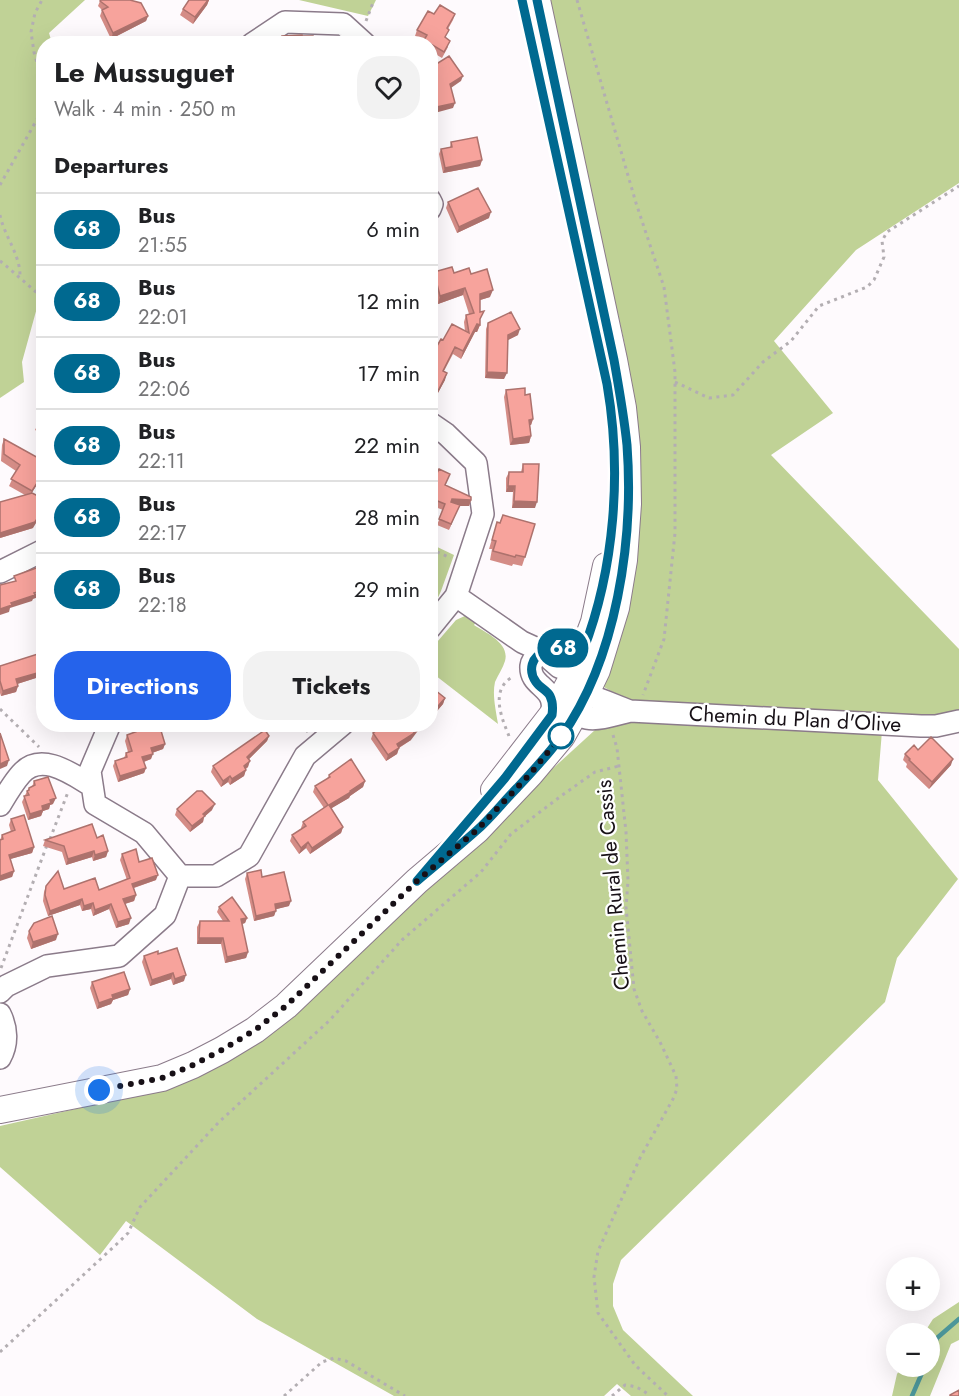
<!DOCTYPE html>
<html lang="en">
<head>
<meta charset="utf-8">
<style>
	:root { --surface:#fff; --page:#f2f2f2; --text:#202124; --muted:#757577; --line:#e0e0e0; --accent:#2563eb }
	body { margin:0; font-family:Jost,sans-serif; background:var(--page); color:var(--text); height:100vh; display:flex; flex-direction:column; font-size:22px; white-space:nowrap }
	* { box-sizing:border-box; margin:0 }
	p { font-size:20px; color:var(--muted) }
	.icon { flex:none; width:33px; height:33px; fill:none; stroke:currentColor; stroke-width:2; stroke-linecap:round; stroke-linejoin:round }
	.map { position:relative; flex:1; overflow:hidden }
	.sheet { position:absolute; left:36px; top:36px; width:402px; height:696px; display:flex; flex-direction:column; background:var(--surface); border-radius:24px; box-shadow:0 6px 24px #0002 }
	.sheet>* { flex:none }
	.badge { padding:0 12px; border-radius:20px; font-size:21px; line-height:39px }
	.buttons { position:absolute; left:886px; top:1257px; display:grid; gap:12px }
	.buttons a { display:grid; place-items:center; width:54px; height:54px; border-radius:50%; background:var(--surface); box-shadow:0 6px 24px #0002; font-size:30px }
	.you { position:absolute; width:30px; height:30px; margin:-15px; border:4px solid #fff; border-radius:50%; background:#1a73e8; box-shadow:0 0 0 9px #1a73e833 }
	.map>.badge { position:absolute; translate:-50% -50%; box-shadow:0 0 0 3px #fff }
	h2 { padding:0 18px; font-size:22px; line-height:54px }
	.round { display:grid; place-items:center; flex:none; width:63px; height:63px; border-radius:24px; background:var(--page) }
	.head { display:flex; align-items:center; justify-content:space-between; height:102px; padding:0 18px }
	h1 { font-size:28px; font-weight:700; line-height:45px }
	.action { display:flex; gap:12px; margin-top:auto; padding:12px 18px }
	.action a { flex:1; height:69px; border-radius:24px; background:var(--accent); color:#fff; font-size:24px; font-weight:700; line-height:69px; text-align:center }
	.action a+a { background:var(--page); color:var(--text) }
	ul { padding:0; list-style:none }
	li { display:flex; align-items:center; gap:18px; height:72px; padding:0 18px; border-top:2px solid var(--line) }
	li div { flex:1 }
	li b { display:block; font-size:22px }
	li em { font-style:normal }
	li .badge { min-width:66px; font-weight:700; text-align:center }
	.map>svg:first-child { display:block }
	.green { fill:#c0d296 }
	.lines { fill:none; stroke-linecap:round; stroke-linejoin:round }
	.stream { stroke:#4c969a; stroke-width:4.5 }
	.minor-casing { stroke:#8b7b8a; stroke-width:24 }
	.major-casing { stroke:#8b7b8a; stroke-width:28 }
	.path { stroke:#b3aeb2; stroke-width:3; stroke-dasharray:3 4.5; stroke-linecap:butt }
	.minor { stroke:#fff; stroke-width:21 }
	.major { stroke:#fff; stroke-width:26 }
	.wall { fill:#d48c86 }
	.shaded-wall { fill:#ad726d }
	.building { fill:#f7a39c; stroke:#ad726d; stroke-width:1.5 }
	.line-casing { stroke:#fff; stroke-width:14 }
	.line { stroke:#006990; stroke-width:9 }
	.walk { stroke:#171016; stroke-width:6; stroke-dasharray:0 10.8 }
	.stop-dot { fill:#fff; stroke:#006990; stroke-width:3 }
	.labels { text-anchor:middle; stroke-width:4.5; stroke-linejoin:round; paint-order:stroke }
	.street-label { font-size:21px; fill:#171016; stroke:#fff }
</style>
</head>
<body>
<div class="map">
<svg width="959" height="1396" viewBox="0 0 959 1396">
	<rect width="100%" height="100%" fill="#fefafd"/>
	<!-- green -->
	<path class="green" d="M0,0H85L49,33L52,43L44,44V146L40,151L44,167L43,306L38,304L22,362L24,382L0,398Z
		M299,0H376L368,16Z
		M547,0H959V183L856,250L774,341L833,413L771,455L959,649V711L930,719L629,701L602,686L639,440L624,341Z
		M431,544L454,555L441,591L431,613Z
		M467,615L478,619L474,625C486,633 510,643 505,661C503,668 498,675 495,682C492,695 496,711 498,724L431,672V649L456,620Z
		M626,719L882,731L878,780L958,879L897,958L885,1002L621,1260L613,1284V1306L623,1330L693,1396H631L617,1384L604,1396H394L257,1319L126,1221L100,1255L0,1167V1126L173,1087L297,1002L595,730Z
		M959,1302V1340L951,1344L930,1396H892L897,1374L902,1367L930,1366V1334L924,1333L933,1319Z"/>
	<g class="lines">
		<!-- stream -->
		<path class="stream" d="M930,1354L937,1338L959,1319
			M912,1396L925,1366"/>
		<!-- minor casing -->
		<g class="minor-casing">
			<path id="minor" d="M252,44L285,22L343,24L365,44
				M430,200L432,204L430,209
				M430,423L446,434L476,463L483,514L456,596L430,628
				M0,572L44,550
				M456,596L522,642L544,652L551,660L559,667L569,671L575,673H585L597,670C594,664 590,656 583,652C571,644 533,649 531,666C530,680 541,684 548,693C553,699 553,707 552,715
				M630,711C602,718 575,730 564,694C586,690 609,704 630,711L921,726H936L959,721
				M110,724L90,771L95,804L144,833L180,876
				M0,805C6,795 13,783 21,774C41,751 72,774 92,786
				M180,876H216L249,856L305,756L343,724
				M0,992L6,986L47,966L119,956L165,915L180,876
				M0,1014C7,1028 8,1044 0,1058"/>
		</g>
		<!-- major casing -->
		<g class="major-casing">
			<path id="major" d="M494,790L552,715L575,673L594,622L606,566
				M0,1110L162,1078L193,1065L222,1050L255,1030L286,1006L417,881L477,830L531,773L562,736L585,695L597,670L616,608L624,560L628,504L627,447L623,408L614,360L537,0"/>
		</g>
		<!-- path -->
		<path class="path" d="M577,0L636,203L664,287L675,372V533L664,639L643,695
			M366,21L374,0
			M0,185L40,114L43,84L34,52L31,32L35,13L42,0
			M0,215C4,236 21,255 20,278
			M0,261L4,264L44,299
			M675,382L709,398L733,395L763,362L791,341L819,306L867,287L874,280L884,257L882,241L887,232L959,186
			M430,549L451,558
			M0,709L39,747
			M302,724L308,732
			M613,735L617,748L626,832L628,881L626,907L634,989L642,1011L660,1042L676,1076L677,1089L673,1099L640,1158L598,1251L594,1277L598,1313L635,1365L668,1396
			M509,736C502,719 490,691 511,678
			M50,839L68,792
			M1,968L47,845
			M0,1352L120,1241L128,1233L140,1207L219,1122L330,1020L402,940L481,872L511,834L561,796L595,772L619,766
			M284,1396L322,1362L334,1358L346,1361L405,1396
			M612,1396L625,1385C635,1386 642,1389 650,1396"/>
		<!-- minor -->
		<use href="#minor" class="minor"/>
		<!-- major -->
		<use href="#major" class="major"/>
	</g>
	<!-- wall -->
	<path class="wall" d="M189,0H209L207,5L193,24L180,15L183,9Z
		M100,1L148,16L146,21L111,39L100,16L102,10L98,6Z
		M434,14H455L453,20L448,29L445,38L448,47L442,58L430,51V44H423L424,41L415,36L417,30Z
		M451,142L482,160L480,166L443,173L439,154L441,149L450,147Z
		M448,202L489,218L457,233L446,208Z
		M434,272L471,274L490,297L480,300V325L477,332H475L461,359L453,354L444,371L445,380L434,400L430,398V358L443,340L465,331L464,322L466,315L469,314L463,295L438,304L431,280Z
		M488,323L518,335L508,340L504,379L485,378L486,329Z
		M506,390L525,395L533,419L531,425H530L531,436L529,443L510,445L504,397Z
		M44,412V435L35,430Z
		M4,439L40,459L32,493L33,528L0,538L25,495L9,486L16,471L1,461L2,445Z
		M523,464L535,508H512L513,492H506V478L509,472H521Z
		M446,486L471,500L469,506H459L449,530L437,525L443,510L430,505V488Z
		M497,522L525,557L522,566L513,564L512,566L490,560L492,549H489Z
		M44,652V680L40,681L39,677L17,684L18,686L16,692L1,696L0,693V666Z
		M430,686L445,698L443,704L431,718H430Z
		M141,724H159L165,744L163,749L152,753L151,759L144,762L146,768L144,773L118,782L113,766L115,761L124,758L126,753L128,752L125,741L127,735L142,730Z
		M249,724H270L252,732Z
		M373,733L411,740L399,748L397,754L386,761L371,739Z
		M269,736L267,741L249,759L248,767L246,769L244,776L230,785L228,782L221,787L211,772L213,766Z
		M918,750L951,765L929,789L906,767L907,764L903,760L905,754Z
		M329,775L365,781L363,787L350,796L349,798L331,808L343,827L341,833L310,854L306,848L299,854L290,841L292,835L301,829V828L303,822L324,808L313,792L315,786L327,779Z
		M34,781L53,804L50,805L49,809L43,811L41,816L28,820L22,802L27,791L29,788L32,787Z
		M177,809L212,810L204,817L203,822L190,832L175,815Z
		M11,819L34,847L32,853L10,859L14,871L12,877L0,840L2,835L11,832L9,825Z
		M97,838L108,851L106,857L93,861L92,857L66,865L62,852L43,846L45,840Z
		M122,854L139,862L156,880L134,888L136,895L134,901L125,904L129,924L116,928L109,909L93,916L91,909L82,911L80,905L48,916L43,901L44,892L46,886L64,889L99,890L127,880L120,860Z
		M247,873L262,877L289,906L276,909L274,916L254,921L245,879Z
		M219,907L247,918L245,923L242,924L248,952L246,958L225,963L221,944H197V927L200,921H223L217,912Z
		M29,931L56,940L31,949L27,938Z
		M158,954L184,981L173,985L171,979L150,986L142,962L144,956Z
		M92,982L130,989L128,995L113,1000L111,1004L97,1009L90,988Z"/>
	<!-- shaded-wall -->
	<path class="shaded-wall" d="M208,0H209L207,5L193,24L195,17Z
		M148,16L146,21L111,39L113,33Z
		M463,76L461,81L448,90L450,84Z
		M455,103L453,108L431,114L432,108Z
		M482,160L480,166L443,173L445,168Z
		M491,212L489,218L457,233L459,227Z
		M465,288L463,295L438,304L440,296Z
		M493,290L490,297L477,301L480,294Z
		M484,311L478,324L480,325L477,332H475L461,359L463,351Z
		M520,329L518,335L506,341L508,335Z
		M487,372L507,373L504,379L485,378Z
		M447,373L445,380L434,400L437,393Z
		M533,419L531,425L527,426L529,420Z
		M531,436L529,443L510,445L513,439Z
		M44,472V474L29,497L32,491Z
		M508,486H515L513,492H506Z
		M452,499L471,500L469,506H459L449,530L451,524L450,505Z
		M514,501L537,502L535,508H512Z
		M44,508V510L33,528L0,538V533Z
		M44,590V595L33,599L32,601L10,608L9,612L0,615V609L11,603Z
		M41,672L39,677L14,685L16,679Z
		M44,675V680L40,681L42,676Z
		M18,686L16,692L1,696L3,691Z
		M445,698L443,704L431,718L433,712Z
		M259,724H270L252,732L254,727Z
		M420,724H423L411,740L395,750L397,744Z
		M269,736L267,741L245,763L247,757Z
		M165,744L163,749L149,754L151,748Z
		M399,748L397,754L386,761L388,755Z
		M153,754L151,759L140,763L142,757Z
		M953,759L951,765L929,789L932,782Z
		M9,760L7,766L0,769V764Z
		M250,761L248,767L241,771L244,766Z
		M146,768L144,773L118,782L120,776Z
		M246,770L244,776L230,785L232,779Z
		M230,776L228,782L221,787L223,781Z
		M365,781L363,787L350,796L349,798L327,811L329,805Z
		M56,798L53,804L50,805L49,809L43,811L41,816L28,820L30,814L50,800Z
		M215,804L212,810L204,817L203,822L190,832L192,826L203,814Z
		M343,827L341,833L310,854L312,848Z
		M308,842L306,848L299,854L301,848Z
		M34,847L32,853L7,860L9,855Z
		M94,851L92,857L66,865L68,859Z
		M108,851L106,857L93,861L95,855Z
		M14,871L12,877L0,881V876Z
		M158,875L156,880L130,889L132,884Z
		M136,895L134,901L121,905L123,899Z
		M82,899L80,905L48,916L50,911Z
		M291,901L289,906L273,910L275,904Z
		M93,903L91,909L82,911L84,906Z
		M111,904L109,909L93,916L95,910Z
		M276,911L274,916L254,921L256,916Z
		M131,918L129,924L116,928L118,922Z
		M247,918L245,923L239,925L241,919Z
		M58,934L56,940L31,949L33,942Z
		M199,938H223L221,944H197Z
		M248,952L246,958L225,963L227,957Z
		M173,973L171,979L150,986L152,980Z
		M186,975L184,981L173,985L175,979Z
		M130,989L128,995L113,1000L111,1004L97,1009L99,1003L112,995Z"/>
	<!-- building -->
	<path class="building" d="M101,0H130L141,3L148,16L113,33L102,10L108,7L100,1Z
		M189,0H208L195,17L183,9Z
		M440,5L455,14L447,28L449,30L445,37L450,41L444,52L424,40L427,35L417,30L428,11L434,14Z
		M302,35V36H313V40L321,39V41L324,40V44H283L282,36Z
		M449,56L463,76L450,84L455,103L432,108L430,101V68Z
		M477,137L482,160L445,168L441,149L452,147L451,142Z
		M478,188L491,212L459,227L448,202Z
		M452,267L454,273L469,268L471,274L487,269L493,290L480,294V312L484,311L480,319V325L477,324L463,351L455,347L443,371L447,373L437,393L430,390V358L441,339L443,340L452,324L469,333L466,315L474,313L465,288L440,296L434,272Z
		M511,312L520,329L508,335L507,373L487,372L488,323Z
		M525,388V395L530,394L533,419L529,420L531,436L513,439L506,390Z
		M44,412V427L37,424Z
		M4,439L40,459L44,452V472L32,491L11,479L20,465L4,454Z
		M523,464H539L537,502L514,501L515,486H508L509,472H523Z
		M439,469L450,474L445,485L471,497V500L452,499L451,502L460,505L451,524L439,519L445,504L430,498V488Z
		M32,493L44,499V508L35,522L0,533V502Z
		M503,515L535,524L525,557L516,555L515,557L493,551L496,541L492,540L497,522L500,523Z
		M44,563V590L34,593L35,595L11,603L12,605L0,609V585L16,581L14,576L39,567L38,565Z
		M44,652V675L42,676L41,672L16,679L18,686L3,691L0,681V666Z
		M430,686L445,698L433,712L430,711Z
		M145,724H159L165,744L151,748L153,754L142,757L146,768L120,776L115,761L127,757L126,753L132,751L127,735L146,728Z
		M386,724H420L413,734L397,744L399,748L388,755L373,733Z
		M265,730L269,736L247,757L250,761L244,766L246,770L232,779L230,776L223,781L213,766Z
		M0,733L9,760L0,764Z
		M931,737L953,759L932,782L909,760L910,759L905,754L914,745L918,750Z
		M351,759L365,781L350,791L351,792L329,805L343,827L312,848L308,842L301,848L292,835L306,826L303,822L328,805L315,786L330,777L329,775Z
		M48,777L56,798L50,800L51,803L42,806L43,810L30,814L24,796L29,795L27,791L29,790V788L35,785L34,781Z
		M197,791H202L215,804L203,814L205,816L192,826L177,809Z
		M24,815L34,847L9,855L14,871L0,876V840L3,839L2,835L15,830L11,819Z
		M92,824L97,838L103,835L108,851L95,855L94,851L68,859L64,846L45,840Z
		M136,849L139,862L152,858L158,875L132,884L136,895L123,899L131,918L118,922L111,904L95,910L93,903L84,906L82,899L50,911L45,895L46,886L58,871L64,889L95,878L99,890L130,878L122,854Z
		M261,870L262,877L284,872L291,901L275,904L276,911L256,916L247,873Z
		M232,897L247,918L241,919L248,952L227,957L223,938H199L200,921H229L219,907Z
		M52,916L58,934L33,942L29,931L34,923Z
		M177,948L186,975L175,979L173,973L152,980L144,956L158,951V954Z
		M124,972L130,989L112,995L113,998L99,1003L92,982Z
		M959,1390V1396H950V1395Z"/>
	<g class="lines">
		<!-- line casing -->
		<g class="line-casing">
			<path id="line" d="M522,0L607,384C622,471 615,568 583,651C570,647 558,648 545,652C531,656 528,671 536,682C540,688 547,690 550,696C553,702 553,708 552,715L505,778L417,881C437,864 457,848 476,831C491,818 503,802 517,788C532,772 548,755 561,737C617,658 634,540 627,445C624,416 619,388 614,360L537,0"/>
		</g>
		<!-- line -->
		<use href="#line" class="line"/>
		<!-- walk -->
		<path class="walk" d="M99,1090L162,1078L193,1065L222,1050L255,1030L286,1006L417,881L477,830L531,773L561,736"/>
	</g>
	<!-- markers -->
	<circle class="stop-dot" cx="561" cy="736" r="12"/>
	<g class="labels">
		<!-- street labels -->
		<g class="street-label">
			<text transform="translate(795 719) rotate(3)" y="7">Chemin du Plan d'Olive</text>
			<text transform="translate(613 885) rotate(-95)" y="7">Chemin Rural de Cassis</text>
		</g>
	</g>
</svg>
<div class="buttons">
<a>+</a>
<a>−</a>
</div>
<div class="you" style="left:99px;top:1090px"></div>
<b class="badge" style="left:563px;top:648px;background:#006990;color:#fff">68</b>
<section class="sheet">
<div class="head"><div><h1>Le Mussuguet</h1><p>Walk · 4 min · 250 m</p></div><a class="round"><svg class="icon" aria-label="heart" viewBox="0 0 24 24"><path d="M12 20l-8-8c-3-5 5-10 8-4 3-6 11-1 8 4z"/></svg></a></div>
<h2>Departures</h2>
<ul>
<li><span class="badge" style="background:#006990;color:#fff">68</span><div><b>Bus</b><p>21:55</p></div><em>6 min</em></li>
<li><span class="badge" style="background:#006990;color:#fff">68</span><div><b>Bus</b><p>22:01</p></div><em>12 min</em></li>
<li><span class="badge" style="background:#006990;color:#fff">68</span><div><b>Bus</b><p>22:06</p></div><em>17 min</em></li>
<li><span class="badge" style="background:#006990;color:#fff">68</span><div><b>Bus</b><p>22:11</p></div><em>22 min</em></li>
<li><span class="badge" style="background:#006990;color:#fff">68</span><div><b>Bus</b><p>22:17</p></div><em>28 min</em></li>
<li><span class="badge" style="background:#006990;color:#fff">68</span><div><b>Bus</b><p>22:18</p></div><em>29 min</em></li>
</ul>
<div class="action"><a>Directions</a><a>Tickets</a></div>
</section>
</div>
</body>
</html>
